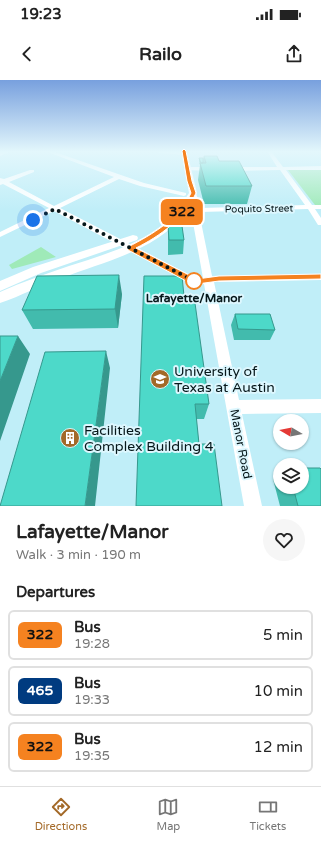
<!DOCTYPE html>
<html lang="en">
<head>
<meta charset="utf-8">
<style>
	:root { --surface:#fff; --page:#f6f6f6; --text:#222; --muted:#767676; --line:#e0e0e0; --accent:#a36928 }
	body { margin:0; font-family:"Varela Round",sans-serif; background:var(--page); color:var(--text); height:100vh; display:flex; flex-direction:column; font-size:15px; white-space:nowrap }
	* { box-sizing:border-box; margin:0 }
	p { font-size:13px; color:var(--muted) }
	.icon { flex:none; width:22px; height:22px; fill:none; stroke:currentColor; stroke-width:2; stroke-linecap:round; stroke-linejoin:round }
	.map { position:relative; height:426px; overflow:hidden }
	.panel { display:flex; flex-direction:column; background:var(--surface); flex:1 }
	.panel>* { flex:none }
	.badge { padding:0 8px; border-radius:6px; font-size:14px; line-height:26px }
	.needle { width:26px; rotate:280deg }
	.tools { position:absolute; left:273px; top:334px; display:grid; gap:8px }
	.tools a { display:grid; place-items:center; width:36px; height:36px; border-radius:50%; background:var(--surface); box-shadow:0 1px 3px #0004; font-size:20px }
	.you { position:absolute; width:20px; height:20px; margin:-10px; border:3px solid #fff; border-radius:50%; background:#1a73e8; box-shadow:0 0 0 6px #1a73e833 }
	.map>.badge { position:absolute; translate:-50% -50%; box-shadow:0 0 0 2px #fff }
	h2 { padding:0 16px; font-size:15px; line-height:36px }
	.round { display:grid; place-items:center; flex:none; width:42px; height:42px; border-radius:21px; background:var(--page) }
	.summary { display:flex; align-items:center; justify-content:space-between; height:68px; padding:0 16px }
	h1 { font-size:19px; font-weight:800; line-height:30px }
	ul { padding:0; list-style:none }
	li { display:flex; align-items:center; gap:12px; height:50px; margin:0 8px 6px; padding:0 8px; border:2px solid var(--line); border-radius:6px }
	li div { flex:1 }
	li b { display:block; font-size:15px }
	li em { font-style:normal }
	li .badge { min-width:44px; font-weight:700; text-align:center }
	.status { display:flex; justify-content:space-between; align-items:center; height:28px; padding:0 20px; background:var(--surface); direction:ltr }
	.status svg { height:11px; fill:currentColor }
	header { display:flex; justify-content:space-between; align-items:center; height:52px; padding:0 16px; background:var(--surface); font-size:18px; font-weight:800 }
	.menu { display:flex; justify-content:space-around; align-items:center; height:56px; border-top:1px solid var(--line); background:var(--surface); font-size:11px; color:var(--muted) }
	.menu a { display:grid; justify-items:center; gap:2px }
	.menu .current { color:var(--accent) }
	.map>svg:first-child { display:block }
	.green { fill:#9feab8 }
	.lines { fill:none; stroke-linecap:round; stroke-linejoin:round }
	.minor { fill:#fff; fill-rule:evenodd }
	.major { fill:#fff; fill-rule:evenodd }
	.wall { fill:#42bbad }
	.shaded-wall { fill:#36988d }
	.building { fill:#4dd9c9; stroke:#36988d }
	.line { fill:#f58220; stroke:#fff }
	.walk { stroke:#06171a; stroke-width:4; stroke-dasharray:0 7.2 }
	.stop-dot { fill:#fff; stroke:#f58220; stroke-width:2 }
	.labels { text-anchor:middle; stroke-width:4; stroke-linejoin:round; paint-order:stroke }
	.far-street-label { font-size:10px; fill:#06171a; stroke:#ddf7fe }
	.stop-label { font-size:12px; font-weight:bold; fill:#06171a; stroke:#ddf7fe }
	.street-label { font-size:12px; fill:#06171a; stroke:#ddf7fe }
	.near-poi-label { font-size:14px; fill:#06171a; stroke:#ddf7fe; text-anchor:start }
</style>
</head>
<body>
<div class="status"><b>19:23</b><svg viewBox="0 0 49 12"><path d="M0 12V9h3v3zM5 12V6h3v6zM10 12V3h3v9zM15 12V0h3v12zM26 1h20v11H26zM47 4h2v5h-2z"/></svg></div>
<header><svg class="icon" aria-label="back" viewBox="0 0 24 24"><path d="M15 5l-7 7 7 7"/></svg>Railo<svg class="icon" aria-label="share" viewBox="0 0 24 24"><path d="M12 15V3M7 8l5-5 5 5M5 13v7h14v-7"/></svg></header>
<div class="map">
<svg width="321" height="426" viewBox="0 0 321 426">
	<rect width="100%" height="100%" fill="#c0eef8"/>
	<!-- green -->
	<path class="green" d="M321,89V126L315,125L288,90Z
		M41,167L56,177L12,189L9,185Z"/>
	<g class="lines">
		<!-- minor -->
		<path class="minor" d="M5,71H12L0,76V72Z
			M45,71H52L144,103L186,113V115L184,116L140,106L119,99L60,128L194,197L203,198L192,137L193,130L191,112L196,113L200,128L305,125L280,90L231,91L228,89L231,87H277L267,71H271L283,87L321,86V90H286L312,125H321V129H315L321,138V145H318L308,129L200,132V137L212,196L321,194V200L214,202L239,320L321,319V333L242,334L262,426H244L204,204L199,205L188,202L54,131L0,157V152L49,128L3,104L0,105V98L4,99L30,90H34V92L9,102L54,126L114,97Z
			M157,71H176L187,73L184,75L160,73Z
			M187,87H213L216,89L213,91L185,90L184,89Z"/>
		<!-- major -->
		<path class="major" d="M181,71H187L197,113C194,119 191,126 187,131C157,171 105,181 62,198C41,205 21,216 0,223V212C22,202 46,194 69,186C103,175 139,165 166,142C176,134 182,124 189,113Z
			M133,155L137,156L138,158L137,160L41,193L0,211V201L33,187Z"/>
	</g>
	<!-- wall -->
	<path class="wall" d="M204,76L219,81L252,106L247,124H204L198,100L200,85L199,81V78H203Z
		M168,146L184,160L183,174L168,175Z
		M122,214L118,248L33,249L22,230Z
		M184,216L209,324L204,339H196L199,364L136,426Z
		M235,234L275,250L270,260H234L231,245Z
		M280,394V407H302L321,426H280L273,399Z"/>
	<!-- shaded-wall -->
	<path class="shaded-wall" d="M119,195L122,214L118,248L115,229Z
		M18,256L30,274L0,361V301Z
		M106,271L110,288L95,426H85Z"/>
	<!-- building -->
	<path class="building" d="M204,76H217L219,81H239L252,106H206L200,83H206Z
		M199,78H203V83H201Z
		M168,146H182L184,160H169Z
		M119,195L115,229L22,230L37,196Z
		M144,196H182L184,216H194L209,324H195L199,364H214L222,426H136Z
		M235,234H270L275,250L238,249Z
		M0,256H18L0,301Z
		M106,271L85,426H0L45,272Z
		M302,388H320L321,389V426H298L293,407H302Z"/>
	<!-- sky -->
	<linearGradient id="sky" x2="0" y2="1"><stop stop-color="#78a0de"/><stop offset="0.55" stop-color="#e3f7fc"/><stop offset="1" stop-color="#e3f7fc" stop-opacity="0"/></linearGradient>
	<rect width="321" height="130" fill="url(#sky)"/>
	<!-- line -->
	<path class="line" d="M184,69L186,71L192,101L196,113C184,139 160,156 136,168L197,199L219,196L321,194V199L219,201L197,204L188,202L128,170V167C153,154 179,139 191,113L187,101L182,71Z"/>
	<g class="lines">
		<!-- walk -->
		<path class="walk" d="M33,140L55,129L194,201"/>
	</g>
	<!-- icons -->
	<defs>
		<g id="university-disc" transform="scale(1)"><circle r="9.5" fill="#a36928" stroke="#ddf7fe"/><path d="M0-5L7-2L0 1L-7-2ZM-4 1L0 2.5L4 1V4Q0 6-4 4Z" fill="#fff"/></g>
		<g id="building-disc" transform="scale(1)"><circle r="9.5" fill="#a36928" stroke="#ddf7fe"/><path d="M-4-6H4V6H1V3H-1V6H-4ZM-2.5-4.3h1.7v1.8h-1.7ZM.8-4.3h1.7v1.8H.8ZM-2.5-1h1.7V.8h-1.7ZM.8-1h1.7V.8H.8Z" fill="#fff"/></g>
	</defs>
	<g fill-rule="evenodd">
		<use href="#university-disc" x="160" y="299"/>
		<use href="#building-disc" x="70" y="358"/>
	</g>
	<!-- markers -->
	<circle class="stop-dot" cx="194" cy="201" r="8"/>
	<g class="labels">
		<!-- far-street labels -->
		<g class="far-street-label">
			<text transform="translate(259 128) rotate(-1)" y="4">Poquito Street</text>
		</g>
		<!-- stop labels -->
		<g class="stop-label">
			<text x="194" y="222">Lafayette/Manor</text>
		</g>
		<!-- street labels -->
		<g class="street-label">
			<text transform="translate(241 364) rotate(79)" y="4">Manor Road</text>
		</g>
		<!-- near-poi labels -->
		<g class="near-poi-label">
			<text x="174" y="296">University of<tspan x="174" dy="16">Texas at Austin</tspan></text>
			<text x="84" y="355">Facilities<tspan x="84" dy="16">Complex Building 4</tspan></text>
		</g>
	</g>
</svg>
<div class="tools">
<a><svg class="needle" viewBox="-14 -14 28 28"><path d="M0-13l5 13h-10z" fill="#e53935"/><path d="M0 13l5-13h-10z" fill="#767676"/></svg></a>
<a><svg class="icon" aria-label="layers" viewBox="0 0 24 24"><path d="M12 4l9 5-9 5-9-5zM3 14l9 5 9-5"/></svg></a>
</div>
<div class="you" style="left:33px;top:140px"></div>
<b class="badge" style="left:182px;top:132px;background:#f58220;color:#111">322</b>
</div>
<section class="panel">
<div class="summary"><div><h1>Lafayette/Manor</h1><p>Walk · 3 min · 190 m</p></div><a class="round"><svg class="icon" aria-label="heart" viewBox="0 0 24 24"><path d="M12 20l-8-8c-3-5 5-10 8-4 3-6 11-1 8 4z"/></svg></a></div>
<h2>Departures</h2>
<ul>
<li><span class="badge" style="background:#f58220;color:#111">322</span><div><b>Bus</b><p>19:28</p></div><em>5 min</em></li>
<li><span class="badge" style="background:#003b80;color:#fff">465</span><div><b>Bus</b><p>19:33</p></div><em>10 min</em></li>
<li><span class="badge" style="background:#f58220;color:#111">322</span><div><b>Bus</b><p>19:35</p></div><em>12 min</em></li>
</ul>
</section>
<nav class="menu">
<a class="current"><svg class="icon" aria-label="directions" viewBox="0 0 24 24"><path d="M12 3l9 9-9 9-9-9zM9 14v-3h6M13 9l2 2-2 2"/></svg>Directions</a>
<a><svg class="icon" aria-label="map" viewBox="0 0 24 24"><path d="M3 6l6-2 6 2 6-2v14l-6 2-6-2-6 2zM9 4v14M15 6v14"/></svg>Map</a>
<a><svg class="icon" aria-label="tickets" viewBox="0 0 24 24"><path d="M3 7h18v10H3zM15 7v10"/></svg>Tickets</a>
</nav>
</body>
</html>
